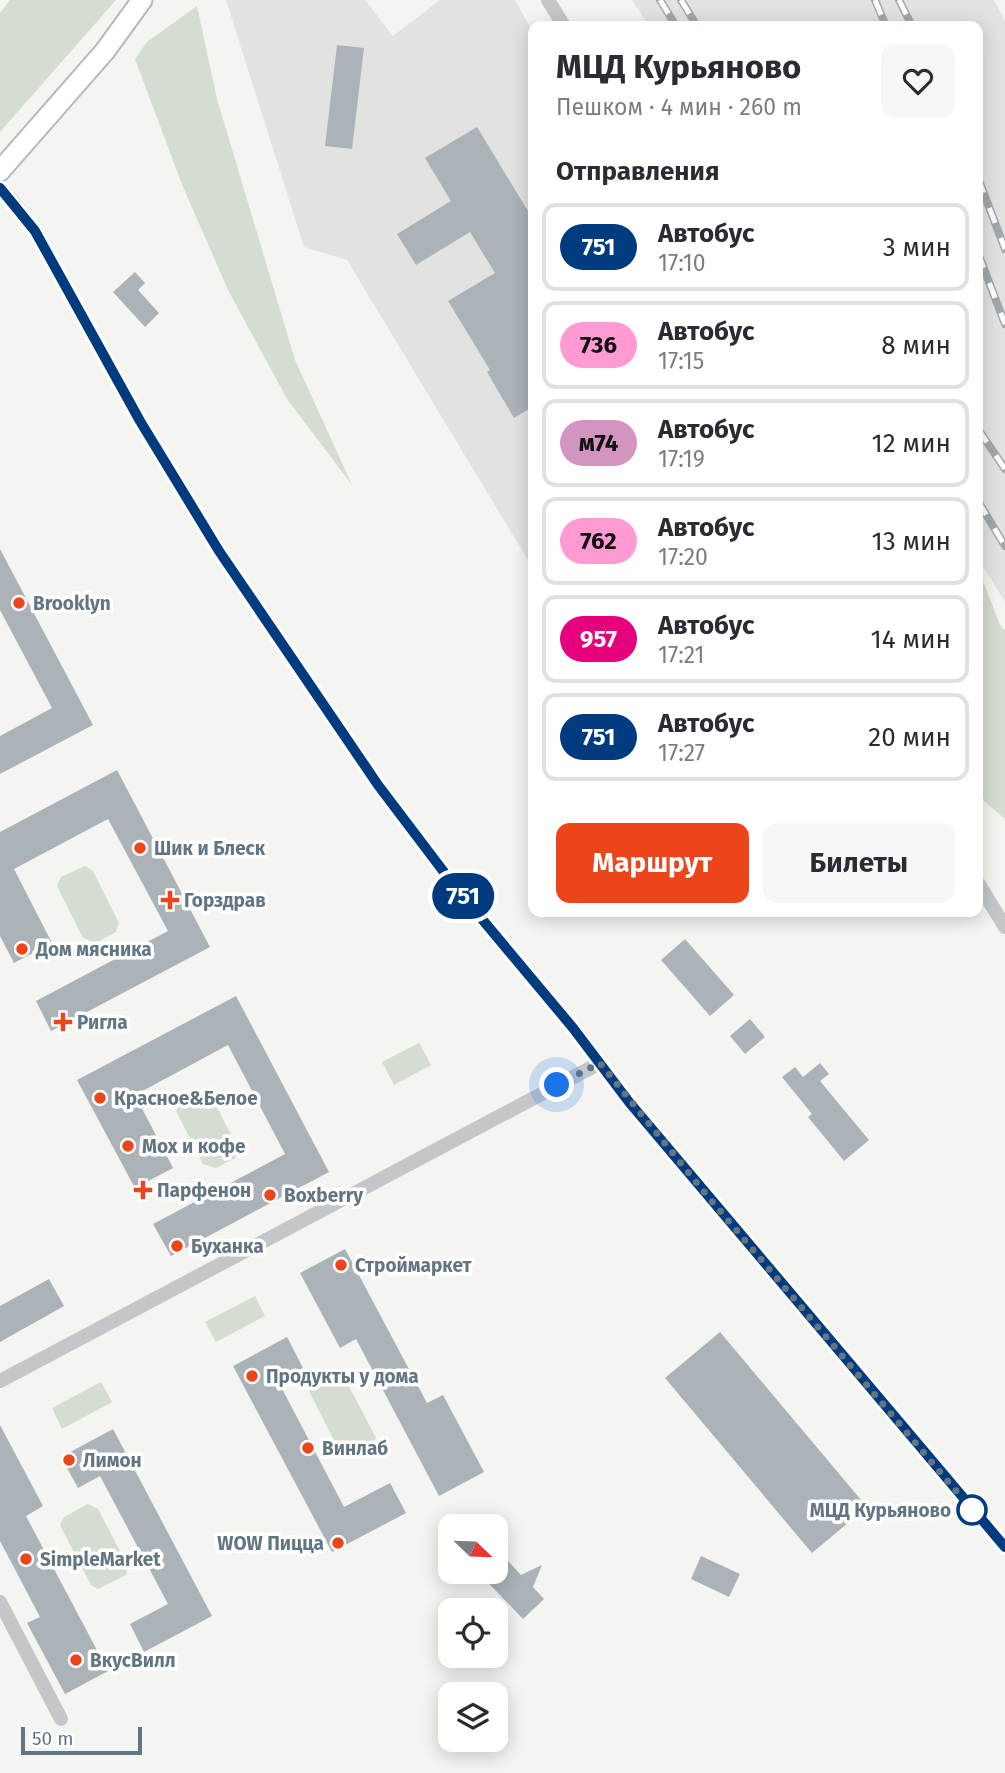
<!DOCTYPE html>
<html lang="ru">
<head>
<meta charset="utf-8">
<style>
	:root { --surface:#fff; --page:#f7f7f7; --text:#2b2b33; --muted:#7c7c81; --line:#e1e1e2; --accent:#eb4519 }
	body { margin:0; font-family:"Fira Sans",sans-serif; background:var(--page); color:var(--text); height:100vh; display:flex; flex-direction:column; font-size:26px; white-space:nowrap }
	* { box-sizing:border-box; margin:0 }
	p { font-size:23px; color:var(--muted) }
	.icon { flex:none; width:38px; height:38px; fill:none; stroke:currentColor; stroke-width:2; stroke-linecap:round; stroke-linejoin:round }
	.map { position:relative; flex:1; overflow:hidden }
	.panel { position:absolute; left:528px; top:21px; width:455px; height:896px; display:flex; flex-direction:column; background:var(--surface); border-radius:14px; box-shadow:0 4px 18px #0003 }
	.panel>* { flex:none }
	.badge { padding:0 14px; border-radius:23px; font-size:24px; line-height:46px }
	.needle { width:46px; rotate:113deg }
	.fabs { position:absolute; left:438px; top:1514px; display:grid; gap:14px }
	.fabs a { display:grid; place-items:center; width:70px; height:70px; border-radius:14px; background:var(--surface); box-shadow:0 4px 18px #0003; font-size:35px }
	.scale { position:absolute; left:21px; bottom:18px; width:121px; box-sizing:border-box; padding-left:7px; border:4px solid #627583; border-top:0; font-size:19px; line-height:24px; white-space:nowrap; color:#627583; -webkit-text-stroke:5px #fff; paint-order:stroke }
	.you { position:absolute; width:35px; height:35px; margin:-18px; border:5px solid #fff; border-radius:50%; background:#1a73e8; box-shadow:0 0 0 10px #1a73e833 }
	.map>.badge { position:absolute; translate:-50% -50%; box-shadow:0 0 0 4px #fff }
	h2 { padding:0 28px; font-size:26px; line-height:63px }
	.round { display:grid; place-items:center; flex:none; width:74px; height:74px; border-radius:14px; background:var(--page) }
	.head { display:flex; align-items:center; justify-content:space-between; height:119px; padding:0 28px }
	h1 { font-size:33px; font-weight:700; line-height:52px }
	.action { display:flex; gap:14px; margin-top:auto; padding:14px 28px }
	.action a { flex:1; height:80px; border-radius:14px; background:var(--accent); color:#fff; font-size:28px; font-weight:700; line-height:80px; text-align:center }
	.action a+a { background:var(--page); color:var(--text) }
	ul { padding:0; list-style:none }
	li { display:flex; align-items:center; gap:21px; height:88px; margin:0 14px 10px; padding:0 14px; border:4px solid var(--line); border-radius:14px }
	li div { flex:1 }
	li b { display:block; font-size:26px }
	li em { font-style:normal }
	li .badge { min-width:77px; font-weight:700; text-align:center }
	.map>svg:first-child { display:block }
	.built { fill:#e2e3e1 }
	.green { fill:#d5dcd1 }
	.building { fill:#abb3b8 }
	.lines { fill:none; stroke-linecap:round; stroke-linejoin:round }
	.secondary-casing { stroke:#b3b9bd; stroke-width:23 }
	.street { stroke:#c4c7ca; stroke-width:14 }
	.secondary { stroke:#fff; stroke-width:19 }
	.rail-casing { stroke:#a1a8ad; stroke-width:8 }
	.rail { stroke:#fff; stroke-width:5; stroke-dasharray:16; stroke-linecap:butt }
	.line-casing { stroke:#fff; stroke-width:16 }
	.line { stroke:#003b80; stroke-width:10 }
	.walk { stroke:#627583; stroke-width:7; stroke-dasharray:0 12.6 }
	.poi-dot { fill:#eb4519; stroke:#fff; stroke-width:2.5 }
	.stop-dot { fill:#fff; stroke:#003b80; stroke-width:3.5 }
	.labels { text-anchor:middle; stroke-width:7; stroke-linejoin:round; paint-order:stroke }
	.poi-label { font-size:19px; font-weight:bold; fill:#627583; stroke:#fff; text-anchor:start }
	.stop-label { font-size:19px; font-weight:bold; fill:#627583; stroke:#fff; text-anchor:end }
</style>
</head>
<body>
<div class="map">
<svg width="1005" height="1773" viewBox="0 0 1005 1773">
	<rect width="100%" height="100%" fill="#f4f4f0"/>
	<!-- built -->
	<path class="built" d="M226,0H365L393,36L440,0H515L534,34V565L528,560L347,260L304,247Z
		M632,0H994L1005,21V602L978,558V26H649Z"/>
	<!-- green -->
	<path class="green" d="M10,0H116L0,132V13Z
		M197,6L217,99L295,360L352,485L287,399L229,292L183,187L135,59L147,42Z
		M978,569L1001,627L1005,630V819L984,801L978,768Z
		M85,866L93,871L119,923L116,932L96,943L83,938L57,886L61,877Z
		M419,1043L431,1065L394,1085L382,1062Z
		M201,1092L208,1093L212,1097L238,1149L235,1158L216,1168L203,1164L176,1111L181,1103Z
		M255,1296L265,1316L216,1342L205,1322Z
		M337,1373L343,1375L376,1438L374,1442L346,1456L341,1454L309,1391L311,1386Z
		M101,1382L112,1402L62,1429L52,1408Z
		M88,1504L98,1509L128,1566L126,1575L98,1589L91,1585L60,1525L64,1517Z"/>
	<!-- building -->
	<path class="building" d="M337,45L364,48L352,149L325,146Z
		M477,127L534,221V406L514,418L487,372L490,370L448,301L495,273L470,232L416,265L397,234L451,201L425,158Z
		M135,272L145,283L138,290L159,313L145,327L113,292Z
		M0,549L93,725L0,774V736L52,708L0,610Z
		M117,770L210,947L51,1031L36,1001L168,931L108,819L14,869L52,943L14,963L0,936V832Z
		M685,939L734,995L710,1016L661,960Z
		M236,996L329,1172L171,1256L153,1224L285,1154L228,1045L135,1095L173,1168L135,1188L77,1080Z
		M750,1019L765,1037L745,1054L730,1036Z
		M820,1063L829,1074L820,1081L869,1140L844,1161L808,1117L812,1114L782,1077L795,1067L803,1077Z
		M345,1249L427,1403L443,1395L484,1472L439,1496L356,1339L340,1348L300,1273Z
		M49,1279L64,1306L0,1342V1306Z
		M720,1332L867,1507L812,1553L665,1378Z
		M287,1337L303,1368L278,1381L344,1507L390,1483L406,1513L332,1552L233,1366Z
		M0,1425L43,1506L26,1516L108,1671L65,1694L27,1623L40,1617L0,1541Z
		M113,1429L212,1616L144,1652L130,1624L168,1604L100,1476L78,1488L61,1457Z
		M495,1547L521,1575L542,1565L533,1587L544,1599L523,1619L478,1572H495Z
		M701,1556L740,1574L729,1597L691,1579Z"/>
	<g class="lines">
		<!-- secondary casing -->
		<g class="secondary-casing">
			<path id="secondary" d="M0,171L105,51L142,0"/>
		</g>
		<!-- street -->
		<path class="street" d="M548,0L564,26
			M0,188L12,200L35,231L140,421L220,551L378,785L456,888L574,1028L630,1103L1005,1547
			M978,883L1005,927
			M0,1381L600,1063
			M0,1602L61,1719"/>
		<!-- secondary -->
		<use href="#secondary" class="secondary"/>
		<!-- rail casing -->
		<g class="rail-casing">
			<path id="rail" d="M660,0L676,26
				M681,0L697,26
				M875,0L886,26
				M899,0L912,26
				M978,178L1005,249
				M978,253L1005,324
				M978,429L1005,469
				M978,501L1005,546"/>
		</g>
		<!-- rail -->
		<use href="#rail" class="rail"/>
	</g>
	<g class="lines">
		<!-- line casing -->
		<g class="line-casing">
			<path id="line" d="M0,188L35,231L140,421L219,551L378,785L456,888L573,1028L629,1102L1005,1547"/>
		</g>
		<!-- line -->
		<use href="#line" class="line"/>
		<!-- walk -->
		<path class="walk" d="M557,1085L600,1063L705,1193L972,1510"/>
	</g>
	<!-- markers -->
	<g class="poi-dot">
		<circle cx="19" cy="603" r="7"/>
		<circle cx="140" cy="848" r="7"/>
		<path d="M166.5 889.5h7v7h7v7h-7v7h-7v-7h-7v-7h7z"/>
		<circle cx="22" cy="949" r="7"/>
		<path d="M59.5 1011.5h7v7h7v7h-7v7h-7v-7h-7v-7h7z"/>
		<circle cx="100" cy="1098" r="7"/>
		<circle cx="128" cy="1146" r="7"/>
		<path d="M139.5 1179.5h7v7h7v7h-7v7h-7v-7h-7v-7h7z"/>
		<circle cx="270" cy="1195" r="7"/>
		<circle cx="177" cy="1246" r="7"/>
		<circle cx="341" cy="1265" r="7"/>
		<circle cx="252" cy="1376" r="7"/>
		<circle cx="308" cy="1448" r="7"/>
		<circle cx="69" cy="1460" r="7"/>
		<circle cx="338" cy="1543" r="7"/>
		<circle cx="26" cy="1559" r="7"/>
		<circle cx="76" cy="1660" r="7"/>
	</g>
	<circle class="stop-dot" cx="972" cy="1510" r="14"/>
	<g class="labels">
		<!-- poi labels -->
		<g class="poi-label">
			<text x="33" y="610">Brooklyn</text>
			<text x="154" y="855">Шик и Блеск</text>
			<text x="184" y="907">Горздрав</text>
			<text x="36" y="956">Дом мясника</text>
			<text x="77" y="1029">Ригла</text>
			<text x="114" y="1105">Красное&amp;Белое</text>
			<text x="142" y="1153">Мох и кофе</text>
			<text x="157" y="1197">Парфенон</text>
			<text x="284" y="1202">Boxberry</text>
			<text x="191" y="1253">Буханка</text>
			<text x="355" y="1272">Строймаркет</text>
			<text x="266" y="1383">Продукты у дома</text>
			<text x="322" y="1455">Винлаб</text>
			<text x="83" y="1467">Лимон</text>
			<text x="324" y="1550" text-anchor="end">WOW Пицца</text>
			<text x="40" y="1566">SimpleMarket</text>
			<text x="90" y="1667">ВкусВилл</text>
		</g>
		<!-- stop labels -->
		<g class="stop-label">
			<text x="951" y="1517">МЦД Курьяново</text>
		</g>
	</g>
</svg>
<div class="fabs">
<a><svg class="needle" viewBox="-14 -14 28 28"><path d="M0-13l5 13h-10z" fill="#e53935"/><path d="M0 13l5-13h-10z" fill="#7c7c81"/></svg></a>
<a><svg class="icon" aria-label="locate" viewBox="0 0 24 24"><circle cx="12" cy="12" r="6"/><path d="M12 2v4M12 18v4M2 12h4M18 12h4"/></svg></a>
<a><svg class="icon" aria-label="layers" viewBox="0 0 24 24"><path d="M12 4l9 5-9 5-9-5zM3 14l9 5 9-5"/></svg></a>
</div>
<div class="scale">50 m</div>
<div class="you" style="left:557px;top:1085px"></div>
<b class="badge" style="left:463px;top:896px;background:#003b80;color:#fff">751</b>
<section class="panel">
<div class="head"><div><h1>МЦД Курьяново</h1><p>Пешком · 4 мин · 260 m</p></div><a class="round"><svg class="icon" aria-label="heart" viewBox="0 0 24 24"><path d="M12 20l-8-8c-3-5 5-10 8-4 3-6 11-1 8 4z"/></svg></a></div>
<h2>Отправления</h2>
<ul>
<li><span class="badge" style="background:#003b80;color:#fff">751</span><div><b>Автобус</b><p>17:10</p></div><em>3 мин</em></li>
<li><span class="badge" style="background:#ff9ad2;color:#111">736</span><div><b>Автобус</b><p>17:15</p></div><em>8 мин</em></li>
<li><span class="badge" style="background:#d295bf;color:#111">м74</span><div><b>Автобус</b><p>17:19</p></div><em>12 мин</em></li>
<li><span class="badge" style="background:#ff9ad2;color:#111">762</span><div><b>Автобус</b><p>17:20</p></div><em>13 мин</em></li>
<li><span class="badge" style="background:#e6007e;color:#fff">957</span><div><b>Автобус</b><p>17:21</p></div><em>14 мин</em></li>
<li><span class="badge" style="background:#003b80;color:#fff">751</span><div><b>Автобус</b><p>17:27</p></div><em>20 мин</em></li>
</ul>
<div class="action"><a>Маршрут</a><a>Билеты</a></div>
</section>
</div>
</body>
</html>
